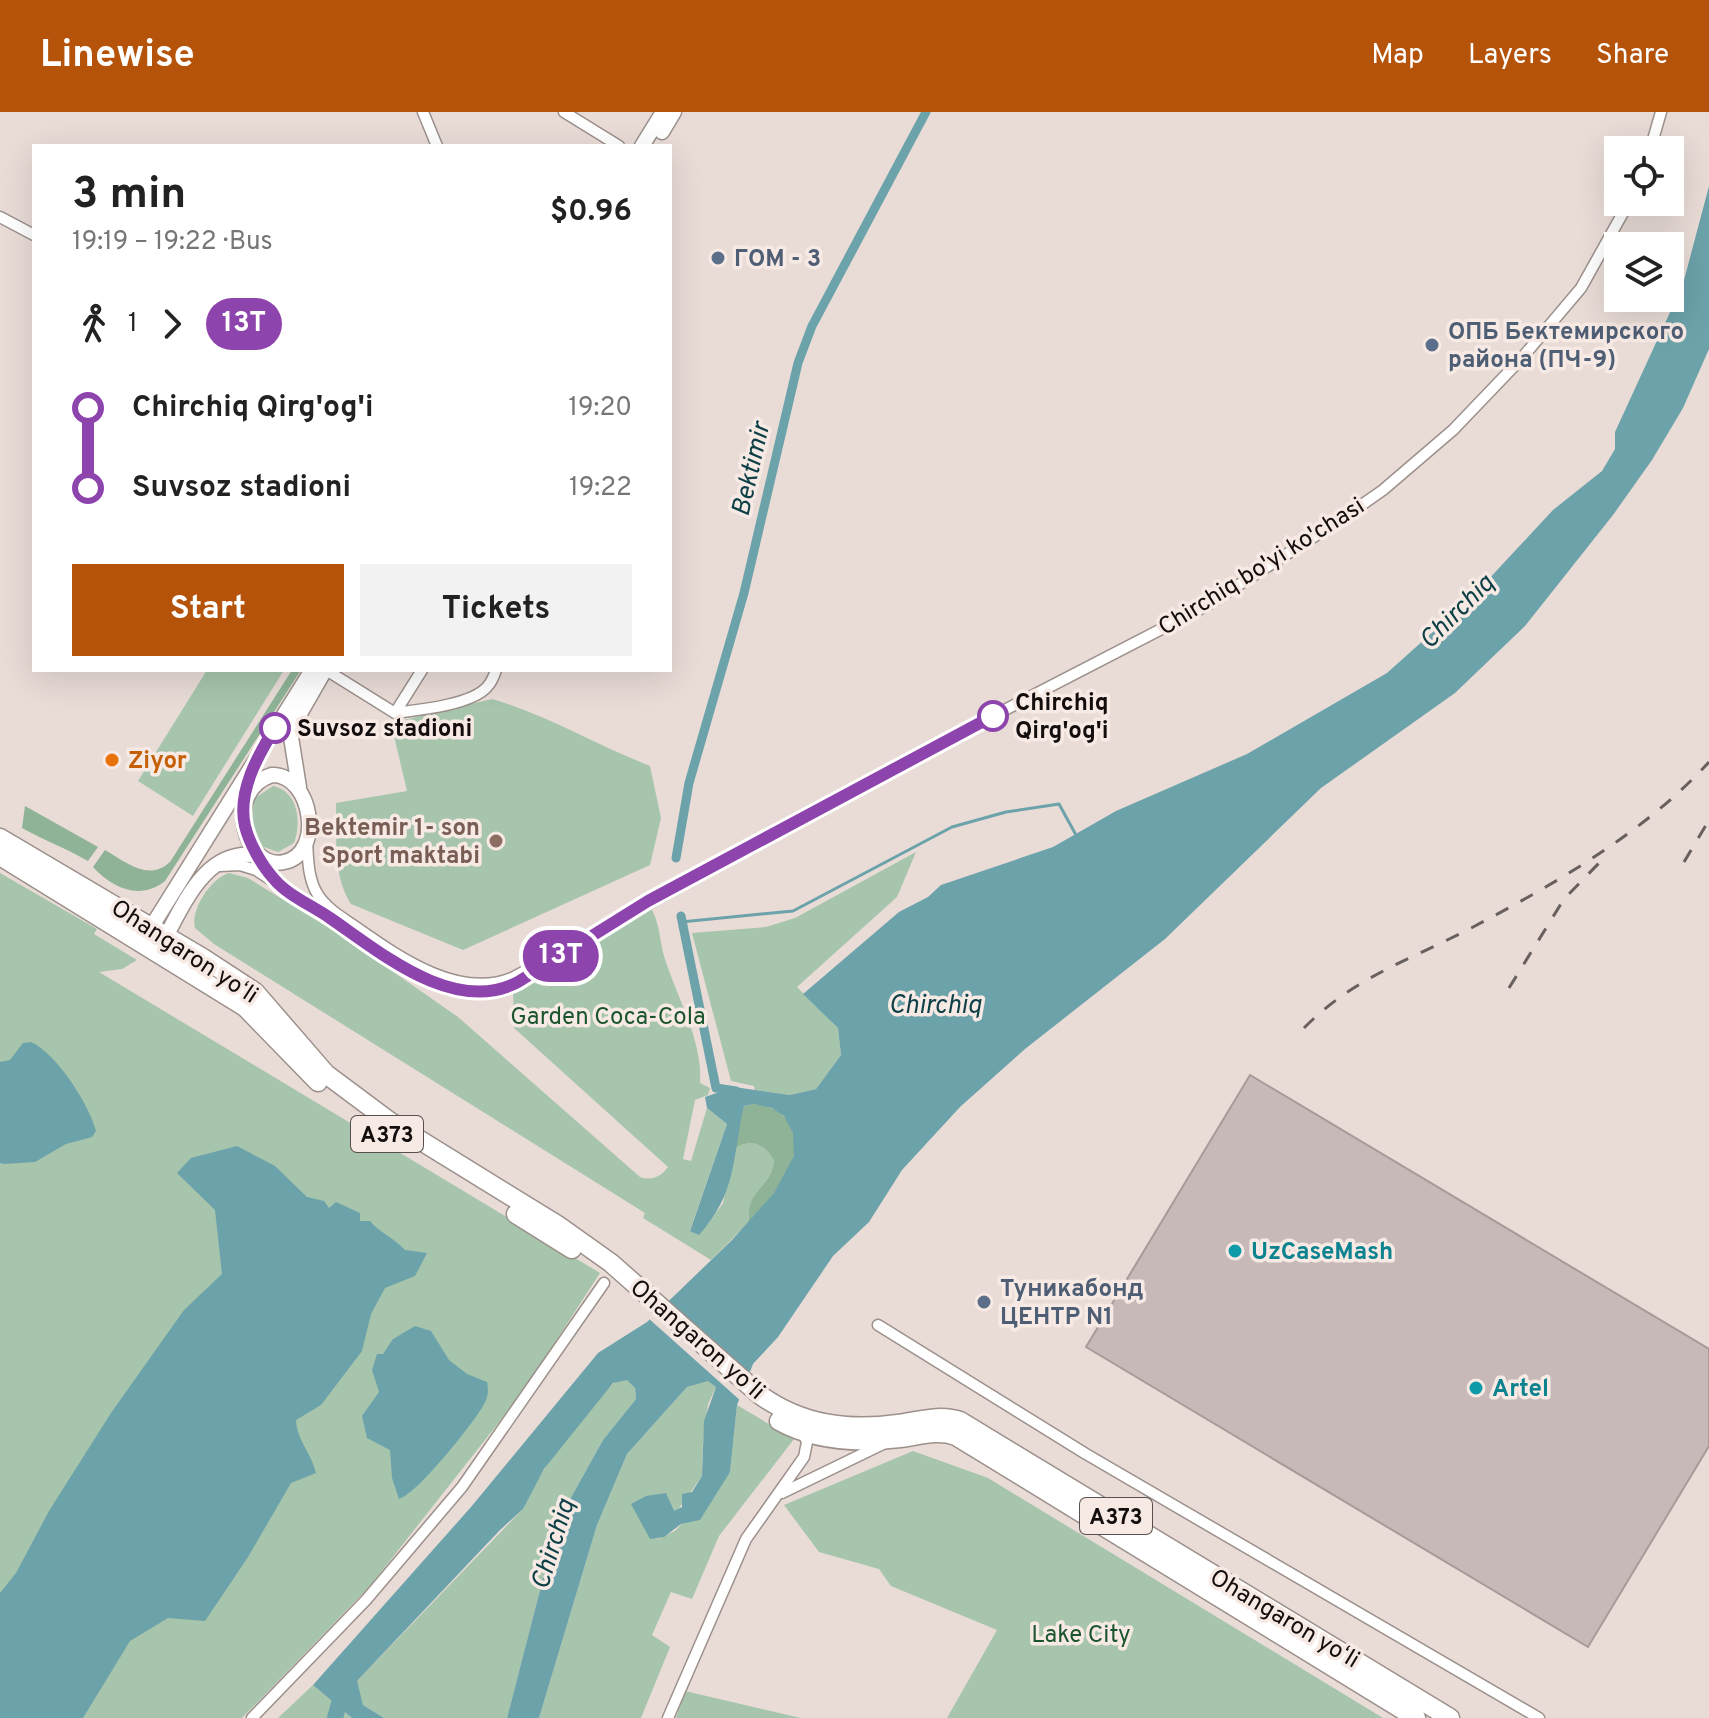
<!DOCTYPE html>
<html lang="en">
<head>
<meta charset="utf-8">
<style>
	:root { --surface:#fff; --page:#f2f2f2; --text:#222; --muted:#767676; --accent:#b45309 }
	body { margin:0; font-family:Overpass,sans-serif; background:var(--page); color:var(--text); height:100vh; display:flex; flex-direction:column; font-size:30px; white-space:nowrap }
	* { box-sizing:border-box; margin:0 }
	p { font-size:26px; color:var(--muted) }
	.icon { flex:none; width:44px; height:44px; fill:none; stroke:currentColor; stroke-width:2; stroke-linecap:round; stroke-linejoin:round }
	.map { position:relative; flex:1; overflow:hidden }
	.side { position:absolute; left:32px; top:32px; width:640px; height:528px; display:flex; flex-direction:column; background:var(--surface); border-radius:0px; box-shadow:0 8px 32px #0002 }
	.side>* { flex:none }
	.badge { padding:0 16px; border-radius:26px; font-size:28px; line-height:52px }
	.buttons { position:absolute; left:1604px; top:24px; display:grid; gap:16px }
	.buttons a { display:grid; place-items:center; width:80px; height:80px; border-radius:0px; background:var(--surface); box-shadow:0 8px 32px #0002; font-size:40px }
	.map>.badge { position:absolute; translate:-50% -50%; box-shadow:0 0 0 4px #fff }
	.legs { display:flex; align-items:center; gap:12px; height:88px; padding:0 40px; font-size:26px }
	.legs p { margin-inline-start:auto }
	.headline { display:flex; align-items:center; justify-content:space-between; height:136px; padding:0 40px }
	h1 { font-size:44px; font-weight:700; line-height:60px }
	.action { display:flex; gap:16px; margin-top:auto; padding:16px 40px }
	.action a { flex:1; height:92px; border-radius:0px; background:var(--accent); color:#fff; font-size:32px; font-weight:700; line-height:92px; text-align:center }
	.action a+a { background:var(--page); color:var(--text) }
	ul { padding:0 40px; list-style:none }
	li { display:flex; align-items:center; gap:28px; height:80px; font-size:30px }
	li i { display:grid; place-items:center; width:12px; height:100%; margin:0 10px; background:currentColor }
	li i::after { content:''; width:20px; height:20px; margin:-10px; border:6px solid; border-radius:50%; background:var(--surface) }
	li p { margin-inline-start:auto }
	li:first-child i { background:linear-gradient(#0000 50%,currentColor 0) }
	li:last-child i { background:linear-gradient(currentColor 50%,#0000 0) }
	header { display:flex; align-items:center; gap:48px; box-sizing:border-box; height:112px; padding:0 40px; background:var(--accent); color:#fff }
	header strong { font-size:38px }
	nav { display:flex; gap:44px; margin-inline-start:auto; font-size:28px }
	.map>svg:first-child { display:block }
	.green { fill:#a6c5ac }
	.forest { fill:#8eb396 }
	.water { fill:#6ca2aa }
	.pier { fill:#e9dcd7 }
	.lines { fill:none; stroke-linecap:round; stroke-linejoin:round }
	.stream { stroke:#6ca2aa; stroke-width:3 }
	.canal { stroke:#6ca2aa; stroke-width:9 }
	.river { stroke:#6ca2aa; stroke-width:16 }
	.building { fill:#c7b9b7; stroke:#a89a99; stroke-width:2 }
	.street-casing { stroke:#9c908b; stroke-width:13 }
	.secondary-casing { stroke:#9c908b; stroke-width:17 }
	.highway-casing { stroke:#9c908b; stroke-width:21 }
	.street { stroke:#fff; stroke-width:10 }
	.secondary { stroke:#fff; stroke-width:14 }
	.highway { stroke:#fff; stroke-width:18 }
	.rail { stroke:#68605e; stroke-width:3; stroke-dasharray:14 14; stroke-linecap:butt }
	.line-1-casing { stroke:#fff; stroke-width:18 }
	.line-1 { stroke:#8e44ad; stroke-width:12 }
	.service-dot { fill:#5c6f8a; stroke:#f7e9e4; stroke-width:3 }
	.stop-1-dot { fill:#fff; stroke:#8e44ad; stroke-width:4 }
	.food-dot { fill:#e8710a; stroke:#f7e9e4; stroke-width:3 }
	.education-dot { fill:#8d6e63; stroke:#f7e9e4; stroke-width:3 }
	.culture-dot { fill:#0f9aa8; stroke:#f7e9e4; stroke-width:3 }
	.labels { text-anchor:middle; stroke-width:7; stroke-linejoin:round; paint-order:stroke }
	.shield { fill:#f7e9e4; stroke:#57504e; stroke-width:2 }
	.shield-label { font-size:22px; font-weight:bold; fill:#130e0d }
	.service-label { font-size:24px; font-weight:bold; fill:#4e5e75; stroke:#f7e9e4; text-anchor:start }
	.street-label { font-size:24px; fill:#130e0d; stroke:#f7e9e4 }
	.stop-label { font-size:24px; font-weight:bold; fill:#130e0d; stroke:#f7e9e4; text-anchor:start }
	.food-label { font-size:24px; font-weight:bold; fill:#c56008; stroke:#f7e9e4; text-anchor:start }
	.education-label { font-size:24px; font-weight:bold; fill:#785e54; stroke:#f7e9e4; text-anchor:end }
	.park-label { font-size:24px; fill:#1b552e; stroke:#f7e9e4 }
	.culture-label { font-size:24px; font-weight:bold; fill:#0d838f; stroke:#f7e9e4; text-anchor:start }
	.water-label { font-size:26px; font-style:italic; fill:#0d4047; stroke:#f7e9e4 }
</style>
</head>
<body>
<header>
<strong>Linewise</strong>
<nav><a>Map</a><a>Layers</a><a>Share</a></nav>
</header>
<div class="map">
<svg width="1709" height="1606" viewBox="0 0 1709 1606">
	<rect width="100%" height="100%" fill="#e9dcd7"/>
	<!-- green -->
	<path class="green" d="M207,558H284L193,704L138,669Z
		M492,587C547,603 596,633 650,654L661,706L650,753L463,838L351,792C332,762 337,725 336,691L407,679L391,611Z
		M273,674C298,679 302,710 294,731L278,740L261,734C251,720 250,702 255,686Z
		M916,740L897,785L797,875L838,916L841,943L816,977L790,983L755,978L754,974L731,969L692,821L766,815L795,806Z
		M0,761L97,817L94,822L137,848L122,857L99,860L600,1161L522,1281L370,1474L242,1606H0Z
		M229,761L248,766L339,822L458,905L640,1065C651,1069 661,1065 668,1055L514,916L513,877L651,796C660,812 659,826 664,844C676,884 703,928 700,971L710,976L708,983L695,988L683,1047L691,1049L707,996L727,1012L690,1118L708,1112L723,1091L734,1037C751,1025 766,1033 774,1049C771,1077 745,1077 749,1110L711,1148L643,1106L645,1101L214,832L195,816C190,798 211,766 229,761Z
		M618,1268H628L635,1276L636,1287L603,1328L568,1391L555,1420L507,1606H384L363,1593L356,1570L523,1397C534,1366 591,1287 618,1268Z
		M708,1268L716,1275L708,1292L703,1328L702,1364L657,1427L675,1419L730,1360L737,1293L794,1327L719,1424L692,1487L671,1480L652,1523L670,1535L641,1606H539L597,1413L627,1342L687,1275Z
		M913,1339L988,1366L1383,1606H947L997,1518L891,1474L879,1457L819,1440L784,1393Z
		M313,1573L352,1606H278Z
		M685,1579L801,1606H676Z"/>
	<!-- forest -->
	<path class="forest" d="M292,558H301L165,769C140,789 112,776 93,755L105,738C126,750 148,770 170,750Z
		M25,694L98,735L88,749C66,736 45,729 22,716Z
		M754,992C770,994 782,998 790,1013C809,1049 771,1085 749,1110C745,1077 771,1077 774,1049C766,1033 751,1025 734,1037L744,994Z"/>
	<!-- water -->
	<path class="water" d="M1709,74V237L1683,296L1652,348L1613,403L1525,514L1455,581L1321,676L1165,827L1025,937L960,995L902,1058L869,1110L833,1144L778,1225L753,1252L737,1293L730,1360L700,1408L681,1412L664,1425L650,1427L631,1392L646,1384L666,1381L674,1399L682,1395V1382L692,1380L702,1364L704,1309L716,1275L708,1269L687,1275L627,1342L597,1413L539,1606H507L555,1420L568,1391L603,1328L636,1287L635,1276L627,1268L613,1271L544,1357L523,1397L500,1418L357,1569L363,1593L384,1606H352L313,1573L471,1395L598,1241L647,1210L732,1128L774,1081L794,1044L793,1021L784,1004L772,996L754,992L744,994C732,1047 737,1081 699,1123L690,1119L727,1012L707,996L705,985L734,975L790,983L816,977L841,943L838,916L803,882L899,800L928,785L941,773L1053,735L1116,699L1247,642L1387,561L1473,484L1553,398L1602,359L1615,337V320L1683,172Z
		M31,930C56,941 89,992 96,1019L92,1025L66,1032L35,1050L4,1052L0,1051V950L10,948L23,931Z
		M237,1034L275,1054L307,1085L324,1089L329,1096L336,1090L360,1101V1109H370C378,1120 393,1125 405,1138L427,1141L415,1164L385,1176L371,1202L362,1239L321,1293L296,1308C297,1329 311,1340 316,1361L291,1371L248,1445L205,1509L168,1506L130,1529L83,1606H0V1481L16,1461L49,1399L111,1301L184,1198L222,1162L215,1098L177,1061L191,1046Z
		M415,1214L431,1219L449,1248L467,1262L487,1270C489,1279 488,1286 483,1294C472,1313 417,1382 399,1387L392,1366L390,1338L367,1326L362,1304L379,1280L372,1258L377,1242H383L393,1227Z"/>
	<!-- pier -->
	<path class="pier" d="M663,1188L751,1268L742,1290L647,1205Z"/>
	<g class="lines">
		<!-- stream -->
		<path class="stream" d="M681,810L793,799L952,715L1006,700L1059,692L1076,723"/>
		<!-- canal -->
		<path class="canal" d="M676,746L689,671L744,481L798,251L812,214L926,0
			M681,804L716,976L736,979"/>
		<!-- river -->
		<path class="river" d="M335,1606L344,1573"/>
	</g>
	<!-- building -->
	<path class="building" d="M1250,963L1709,1237V1334L1588,1535L1086,1235Z"/>
	<g class="lines">
		<!-- street casing -->
		<g class="street-casing">
			<path id="street" d="M423,0L437,34
				M564,0L619,34
				M1650,38L1661,0
				M0,105L34,123
				M326,558L395,601C419,598 471,593 487,575C492,570 494,564 496,558
				M395,601L422,558
				M307,729C308,748 308,767 318,783C327,797 343,806 356,815C399,845 460,889 514,865L993,604L1206,494L1340,408L1383,378L1453,318L1521,247L1581,176L1629,90
				M220,754L240,753L256,758L362,827
				M417,861L473,880L509,875
				M878,1213L1086,1342L1539,1606
				M782,1381L883,1332
				M252,1606L366,1488L462,1375L604,1171
				M668,1606L746,1427L804,1345L807,1330L803,1321"/>
		</g>
		<!-- secondary casing -->
		<g class="secondary-casing">
			<path id="secondary" d="M662,20L674,0
				M642,34L663,0
				M272,663C312,662 325,742 284,750C244,759 223,678 272,663Z
				M299,675L290,619L325,558
				M147,822L312,558
				M158,839C181,800 203,733 259,744"/>
		</g>
		<!-- highway casing -->
		<g class="highway-casing">
			<path id="highway" d="M0,726L203,846L255,880L326,962L389,1009L559,1114L611,1151L760,1283C802,1313 848,1319 898,1312C919,1309 940,1302 960,1309L1450,1606
				M0,744L245,895L318,970
				M516,1102L572,1137
				M779,1309C815,1329 860,1331 900,1326C918,1324 938,1317 956,1324L1416,1606"/>
		</g>
		<!-- street -->
		<use href="#street" class="street"/>
		<!-- secondary -->
		<use href="#secondary" class="secondary"/>
		<!-- highway -->
		<use href="#highway" class="highway"/>
		<!-- rail -->
		<path class="rail" d="M1684,750L1709,708
			M1509,876L1564,787L1600,750
			M1304,916C1355,864 1413,847 1475,814C1558,770 1645,720 1709,650"/>
	</g>
	<g class="lines">
		<!-- line-1 casing -->
		<g class="line-1-casing">
			<path id="line-1" d="M275,616C258,643 237,680 245,714C249,731 262,754 274,767C287,783 313,794 330,806C380,840 454,904 518,870L648,789L993,604"/>
		</g>
		<!-- line-1 -->
		<use href="#line-1" class="line-1"/>
	</g>
	<!-- markers -->
	<g class="service-dot">
		<circle cx="718" cy="146" r="8"/>
		<circle cx="1432" cy="233" r="8"/>
		<circle cx="984" cy="1190" r="8"/>
	</g>
	<g class="stop-1-dot">
		<circle cx="993" cy="604" r="14"/>
		<circle cx="275" cy="616" r="14"/>
	</g>
	<circle class="food-dot" cx="112" cy="648" r="8"/>
	<circle class="education-dot" cx="496" cy="729" r="8"/>
	<g class="culture-dot">
		<circle cx="1235" cy="1139" r="8"/>
		<circle cx="1476" cy="1276" r="8"/>
	</g>
	<g class="labels">
		<!-- shield labels -->
		<g class="shield">
			<rect x="351" y="1004" width="72" height="36" rx="6"/>
			<rect x="1080" y="1386" width="72" height="36" rx="6"/>
		</g>
		<g class="shield-label">
			<text x="387" y="1030">A373</text>
			<text x="1116" y="1412">A373</text>
		</g>
		<!-- service labels -->
		<g class="service-label">
			<text x="734" y="154">ГОМ - 3</text>
			<text x="1448" y="227">ОПБ Бектемирского<tspan x="1448" dy="28">района (ПЧ-9)</tspan></text>
			<text x="1000" y="1184">Туникабонд<tspan x="1000" dy="28">ЦЕНТР N1</tspan></text>
		</g>
		<!-- street labels -->
		<g class="street-label">
			<text transform="translate(1261 454) rotate(-32)" y="8">Chirchiq bo'yi ko'chasi</text>
			<text transform="translate(185 839) rotate(33)" y="8">Ohangaron yoʻli</text>
			<text transform="translate(698 1227) rotate(41)" y="8">Ohangaron yoʻli</text>
			<text transform="translate(1285 1506) rotate(31)" y="8">Ohangaron yoʻli</text>
		</g>
		<!-- stop labels -->
		<g class="stop-label">
			<text x="1015" y="598">Chirchiq<tspan x="1015" dy="28">Qirg'og'i</tspan></text>
			<text x="297" y="624">Suvsoz stadioni</text>
		</g>
		<!-- food labels -->
		<g class="food-label">
			<text x="128" y="656">Ziyor</text>
		</g>
		<!-- education labels -->
		<g class="education-label">
			<text x="480" y="723">Bektemir 1- son<tspan x="480" dy="28">Sport maktabi</tspan></text>
		</g>
		<!-- park labels -->
		<g class="park-label">
			<text x="608" y="912">Garden Coca-Cola</text>
			<text x="1081" y="1530">Lake City</text>
		</g>
		<!-- culture labels -->
		<g class="culture-label">
			<text x="1251" y="1147">UzCaseMash</text>
			<text x="1492" y="1284">Artel</text>
		</g>
		<!-- water labels -->
		<g class="water-label">
			<text transform="translate(750 357) rotate(-77)" y="9">Bektimir</text>
			<text transform="translate(1456 499) rotate(-45)" y="9">Chirchiq</text>
			<text x="935" y="901">Chirchiq</text>
			<text transform="translate(552 1432) rotate(-73)" y="9">Chirchiq</text>
		</g>
	</g>
</svg>
<div class="buttons">
<a><svg class="icon" aria-label="locate" viewBox="0 0 24 24"><circle cx="12" cy="12" r="6"/><path d="M12 2v4M12 18v4M2 12h4M18 12h4"/></svg></a>
<a><svg class="icon" aria-label="layers" viewBox="0 0 24 24"><path d="M12 4l9 5-9 5-9-5zM3 14l9 5 9-5"/></svg></a>
</div>
<b class="badge" style="left:561px;top:844px;background:#8e44ad;color:#fff">13Т</b>
<section class="side">
<div class="headline"><div><h1>3 min</h1><p>19:19 – 19:22 · Bus</p></div><b>$0.96</b></div>
<div class="legs"><svg class="icon" aria-label="walk" viewBox="0 0 24 24"><circle cx="13" cy="4" r="2"/><path d="M13 8l-2 6 4 7M11 14l-3 7M7 12l3-4h3l4 4"/></svg>1<svg class="icon" aria-label="forward" viewBox="0 0 24 24"><path d="M9 5l7 7-7 7"/></svg><b class="badge" style="background:#8e44ad;color:#fff">13Т</b></div>
<ul>
<li><i style="color:#8e44ad"></i><b>Chirchiq Qirg'og'i</b><p>19:20</p></li>
<li><i style="color:#8e44ad"></i><b>Suvsoz stadioni</b><p>19:22</p></li>
</ul>
<div class="action"><a>Start</a><a>Tickets</a></div>
</section>
</div>
</body>
</html>
